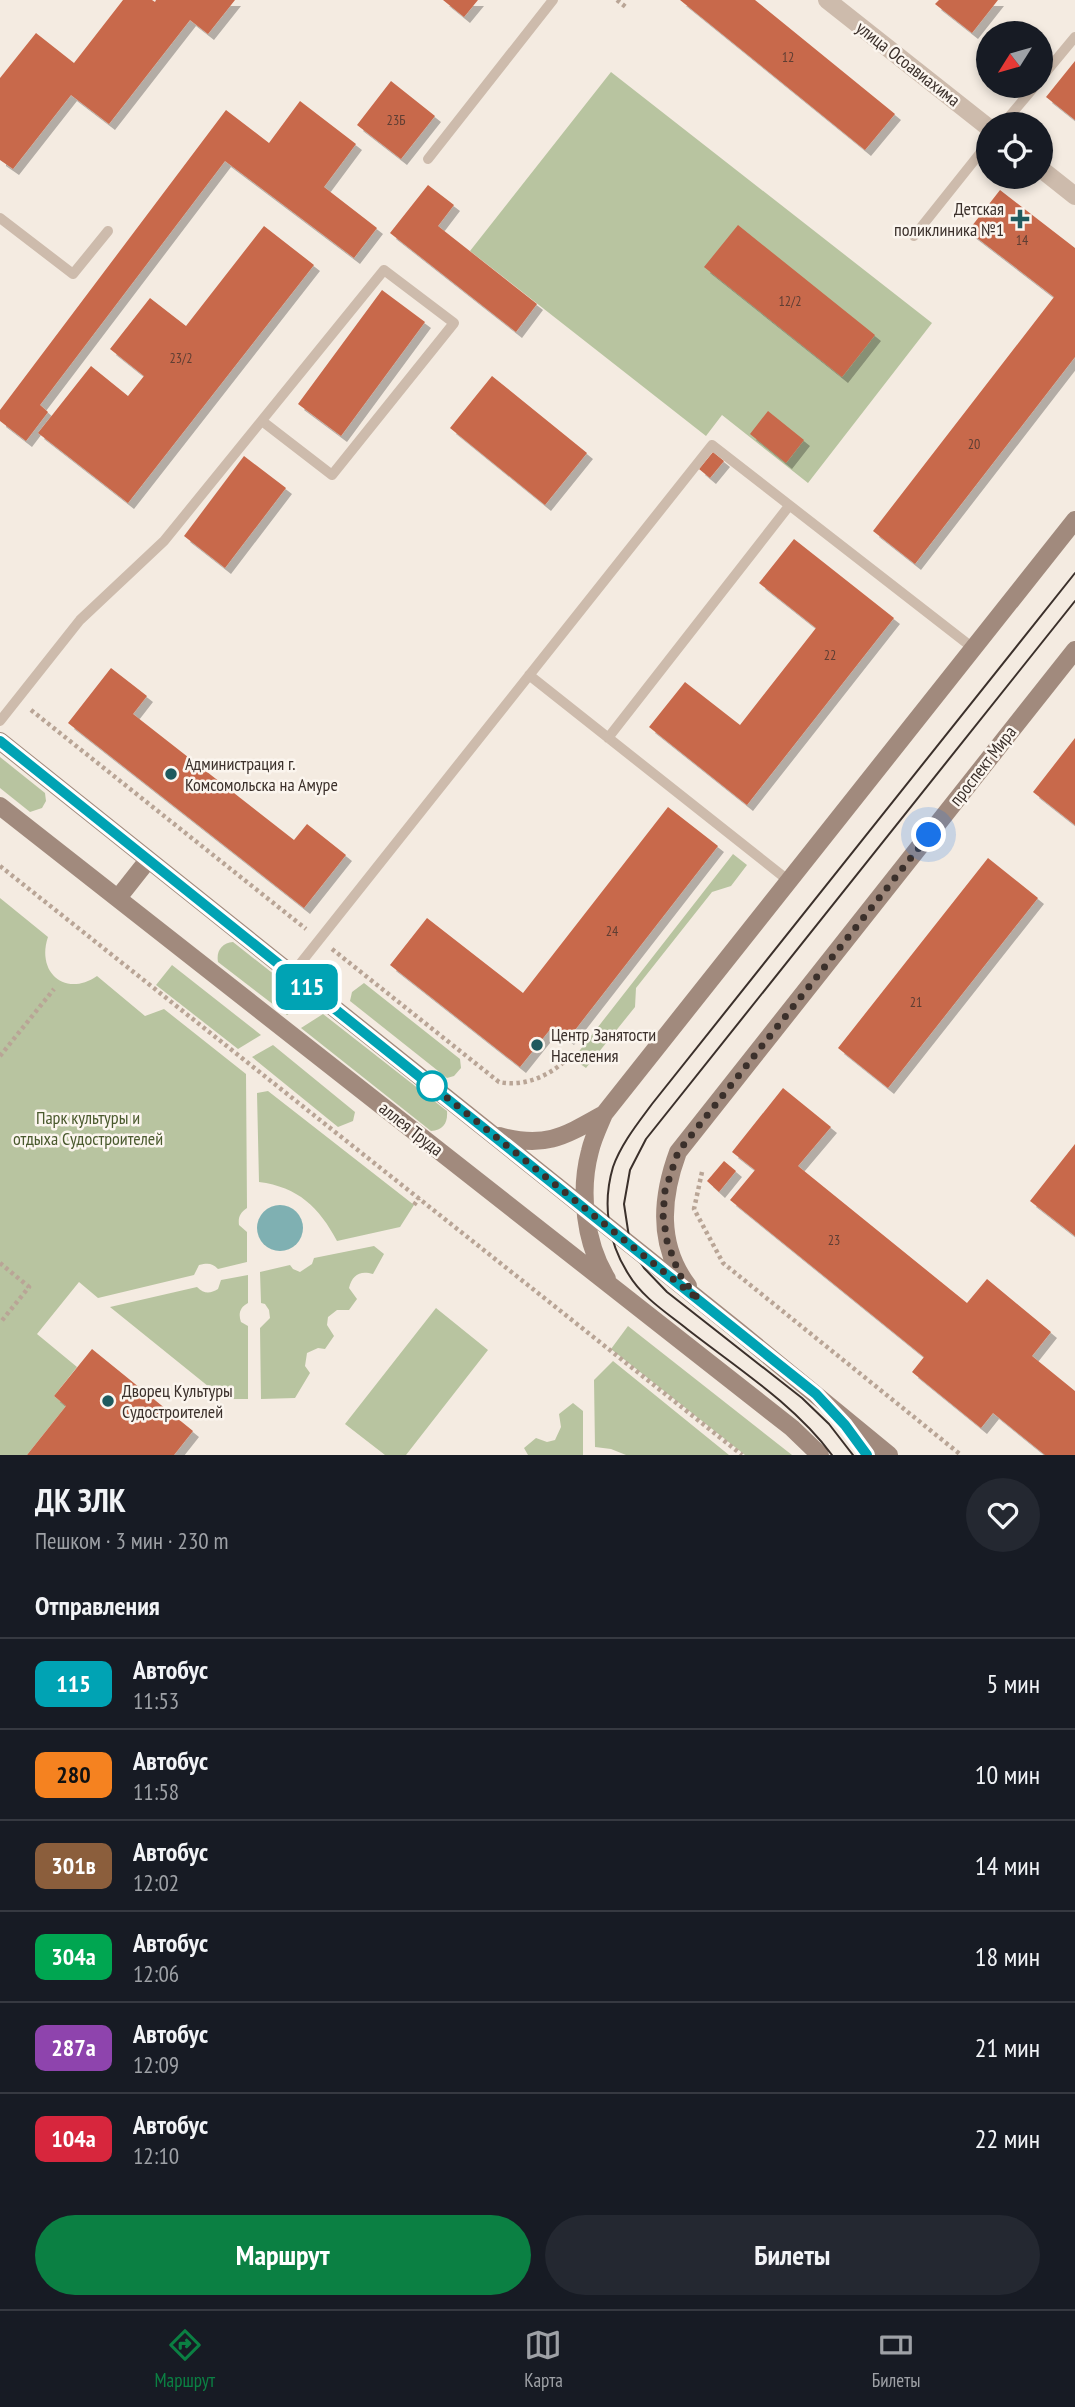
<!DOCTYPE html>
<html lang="ru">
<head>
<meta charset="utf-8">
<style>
	:root { --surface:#171b24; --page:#242831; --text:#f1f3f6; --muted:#9ea1a6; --line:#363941; --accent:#0b8043 }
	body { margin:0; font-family:"PT Sans Narrow",sans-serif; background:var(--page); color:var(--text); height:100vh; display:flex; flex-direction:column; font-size:26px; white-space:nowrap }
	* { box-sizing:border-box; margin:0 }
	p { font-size:23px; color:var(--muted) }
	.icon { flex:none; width:38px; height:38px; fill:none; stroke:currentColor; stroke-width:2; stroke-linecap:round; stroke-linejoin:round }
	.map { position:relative; height:1455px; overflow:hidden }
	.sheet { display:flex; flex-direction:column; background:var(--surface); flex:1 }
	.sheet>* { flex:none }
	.badge { padding:0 14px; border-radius:10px; font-size:24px; line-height:46px }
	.needle { width:46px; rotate:233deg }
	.fabs { position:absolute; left:976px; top:21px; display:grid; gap:14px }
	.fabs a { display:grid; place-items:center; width:77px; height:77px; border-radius:50%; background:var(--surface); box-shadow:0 4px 10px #0003; font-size:35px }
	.you { position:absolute; width:35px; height:35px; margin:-18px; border:5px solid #fff; border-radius:50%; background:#1a73e8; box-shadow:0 0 0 10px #1a73e833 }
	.map>.badge { position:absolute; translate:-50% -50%; box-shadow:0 0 0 4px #fff }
	h2 { padding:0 35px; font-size:26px; line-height:63px }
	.round { display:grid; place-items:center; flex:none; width:74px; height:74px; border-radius:37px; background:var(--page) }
	.head { display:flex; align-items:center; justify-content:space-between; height:119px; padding:0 35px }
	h1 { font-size:33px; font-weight:800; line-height:52px }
	.action { display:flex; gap:14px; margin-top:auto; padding:14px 35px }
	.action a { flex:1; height:80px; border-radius:42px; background:var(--accent); color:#fff; font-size:28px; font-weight:800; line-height:80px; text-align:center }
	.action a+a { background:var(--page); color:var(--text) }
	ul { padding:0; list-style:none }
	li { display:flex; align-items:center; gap:21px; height:91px; padding:0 35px; border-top:2px solid var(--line) }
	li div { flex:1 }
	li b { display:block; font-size:26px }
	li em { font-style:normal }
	li .badge { min-width:77px; font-weight:700; text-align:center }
	.tab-bar { display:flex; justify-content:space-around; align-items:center; height:98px; border-top:2px solid var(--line); background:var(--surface); font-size:19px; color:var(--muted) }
	.tab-bar a { display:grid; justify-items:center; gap:4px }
	.tab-bar .active { color:var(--accent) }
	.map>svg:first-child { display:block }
	.green { fill:#b8c4a0 }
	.water { fill:#7fb0b2 }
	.building { fill:#c8694b; filter:url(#shadow) }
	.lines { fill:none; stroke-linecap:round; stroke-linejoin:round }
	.path { stroke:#b9a596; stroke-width:4.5; stroke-dasharray:3.5 3.5; stroke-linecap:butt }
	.service { stroke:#cdbbac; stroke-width:10 }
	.minor { stroke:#cdbbac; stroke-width:18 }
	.secondary { stroke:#a18a7d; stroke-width:18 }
	.tram { stroke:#3b302b; stroke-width:2 }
	.line-casing { stroke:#fff; stroke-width:16 }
	.line { stroke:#00a3b4; stroke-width:10 }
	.walk { stroke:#3b302b; stroke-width:7; stroke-dasharray:0 12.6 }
	.poi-dot { fill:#1f5a5e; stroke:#fbf5ee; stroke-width:2.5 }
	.stop-dot { fill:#fff; stroke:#00a3b4; stroke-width:3.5 }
	.labels { text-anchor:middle; stroke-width:5; stroke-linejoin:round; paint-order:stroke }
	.number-label { font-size:14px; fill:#5e3e33 }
	.street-label { font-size:18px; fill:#3b302b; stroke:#fbf5ee }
	.poi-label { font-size:18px; fill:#3b302b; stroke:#fbf5ee; text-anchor:start }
	.park-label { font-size:18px; fill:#4a5a2e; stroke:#fbf5ee }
</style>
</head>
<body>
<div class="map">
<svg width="1075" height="1455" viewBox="0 0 1075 1455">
	<defs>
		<filter id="shadow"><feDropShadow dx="6" dy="6" stdDeviation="0" flood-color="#0004"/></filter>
	</defs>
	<rect width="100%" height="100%" fill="#f4ebe1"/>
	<!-- green -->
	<path class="green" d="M611,72L932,323L808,483L722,415L706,436L470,251Z
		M0,757L45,793L46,801L42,808L30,812L0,788Z
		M733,854L747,865L731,886L712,892L636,988L635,1007L586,1068L573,1059Z
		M0,898L48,937C36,972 65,998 97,976L145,1016L164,1009L246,1074L247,1208C240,1213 238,1217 239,1225L247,1232V1262L218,1269C212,1263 208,1263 199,1265L194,1275L98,1298L79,1282L37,1334L77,1367L54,1396L66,1406L27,1455H0Z
		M233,942L309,1002L287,1015L218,962C216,951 222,943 233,942Z
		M172,965L261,1035L238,1049L156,985Z
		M364,983L460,1059L461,1068L454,1076L447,1078L350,1001L352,992Z
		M323,1014L447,1111C448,1123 443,1130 431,1131L301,1028Z
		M273,1045L355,1112L353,1121L338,1127L252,1057Z
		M268,1091L414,1205L400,1227L337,1241C319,1207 298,1187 259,1182L257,1093Z
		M374,1246L384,1254L373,1274C360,1270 352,1275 349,1288L357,1299L349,1310H337L328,1317L327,1325L334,1336L325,1349L318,1348L307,1353L305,1366L310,1373L295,1398L261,1399L260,1328L270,1318L269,1310L265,1304L261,1303L260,1272L290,1265L293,1269L300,1272L312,1264L314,1258Z
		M248,1275V1303C240,1307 238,1314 241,1322L248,1326V1399H224L110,1307L197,1287C204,1294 210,1294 218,1289L221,1280Z
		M436,1308L488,1350L406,1455H385L345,1424Z
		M628,1326L792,1455H745L611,1349Z
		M613,1361L729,1455H626L611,1449L595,1447L594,1380Z
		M573,1403L583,1411V1455H528L524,1448L536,1438L547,1442L555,1440L561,1427L559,1414Z"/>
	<!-- water -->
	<path class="water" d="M257 1228a23 23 0 1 1 46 0a23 23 0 1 1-46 0Z"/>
	<!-- building -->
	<path class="building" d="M123,0H152L155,2L156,0H235L208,34L190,20L109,124L71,95L13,169L0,160V78L36,33L74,63Z
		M443,0H478L464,17Z
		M680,0H755L895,114L865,150Z
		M939,0H998L972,33L935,4Z
		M1075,61V120L1046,97Z
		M391,81L435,116L401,159L357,125Z
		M300,101L356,144L324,187L377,228L354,258L225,161L40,405L48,412L26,441L0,421V410L226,110L269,143Z
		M428,185L454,205L438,226L537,304L516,332L390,233Z
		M1000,190L1075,248V357L915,564L873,531L1054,297L968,231Z
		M738,225L875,335L842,377L704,267Z
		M264,226L314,265L128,503L38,433L91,366L128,396L144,376L110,349L150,298L186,326Z
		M382,290L425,322L341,436L298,404Z
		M492,376L587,453L545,505L450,428Z
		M768,411L804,440L786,463L750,434Z
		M713,452L724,461L710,478L699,469Z
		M244,456L286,488L225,568L184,536Z
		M794,539L894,618L747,805L649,727L685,682L740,725L816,628L759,583Z
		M111,668L147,696L133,714L294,840L307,824L346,855L304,908L68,723Z
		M1075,738V825L1033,792Z
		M668,807L718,846L568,1039L552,1027L520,1067L390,965L427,918L523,993Z
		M988,858L1038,898L888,1088L838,1048Z
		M783,1088L831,1127L798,1166L967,1303L987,1279L1051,1332L1032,1356L1075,1391V1455H1045L993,1413L981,1428L912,1372L924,1357L730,1200L755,1170L732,1152Z
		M1075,1144V1236L1030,1201Z
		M724,1161L736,1171L719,1192L707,1181Z
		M92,1349L193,1431L174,1455H27L66,1406L54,1396Z"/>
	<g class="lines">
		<!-- path -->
		<path class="path" d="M617,0L627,8
			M31,710L306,929
			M0,866L742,1455
			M332,949L499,1082C523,1087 547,1077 565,1061
			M0,1056L54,989
			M702,1172L694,1209L723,1263L961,1455
			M414,1205L419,1198
			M0,1263L29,1287L0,1323"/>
		<!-- service -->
		<path class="service" d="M1041,78L1075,37
			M1003,124L1035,86
			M428,159L553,0
			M0,218L73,274L108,231
			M914,236L989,142
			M529,675L789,881
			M0,721L80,620L164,541L384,270L454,323L332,475L262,421
			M608,738L789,506
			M292,974L712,445L973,648"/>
		<!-- minor -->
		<path class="minor" d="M827,0L989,128
			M1041,169L1075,196"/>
		<!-- secondary -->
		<path class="secondary" d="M0,741L737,1330L889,1455
			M0,806L792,1428L820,1455
			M118,898L148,860
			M499,1136C545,1149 565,1136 604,1114
			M607,1279C585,1243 579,1192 590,1151C593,1138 599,1126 604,1114L1075,520
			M688,1286C657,1245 661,1198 678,1152L1075,650"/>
		<!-- tram -->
		<path class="tram" d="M832,1455C794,1404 737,1368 687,1329C667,1313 642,1297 629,1275C608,1243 602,1204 613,1167C621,1144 638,1123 652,1104L1075,573
			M853,1455L829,1424L802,1398L667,1292L644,1268L633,1251L629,1237L624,1204L630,1170L646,1139L1075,601"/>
	</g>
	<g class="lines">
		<!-- line casing -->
		<g class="line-casing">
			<path id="line" d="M0,741L816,1394L845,1425L867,1455"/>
		</g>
		<!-- line -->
		<use href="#line" class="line"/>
		<!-- walk -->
		<path class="walk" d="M432,1086L425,1080L699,1300L679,1274L667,1241L663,1215L665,1191L678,1152L929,835"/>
	</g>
	<!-- markers -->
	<g class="poi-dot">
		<path d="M1016.5 208.5h7v7h7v7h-7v7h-7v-7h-7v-7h7z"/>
		<circle cx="171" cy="774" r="7"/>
		<circle cx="537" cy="1045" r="7"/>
		<circle cx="108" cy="1401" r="7"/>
	</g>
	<circle class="stop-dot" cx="432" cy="1086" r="14"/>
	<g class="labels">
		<!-- number labels -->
		<g class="number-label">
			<text x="788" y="62">12</text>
			<text x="396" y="125">23Б</text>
			<text x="1022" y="245">14</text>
			<text x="790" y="306">12/2</text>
			<text x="181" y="363">23/2</text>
			<text x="974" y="449">20</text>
			<text x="830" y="660">22</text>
			<text x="612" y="936">24</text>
			<text x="916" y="1007">21</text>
			<text x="834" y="1245">23</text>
		</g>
		<!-- street labels -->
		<g class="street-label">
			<text transform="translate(908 64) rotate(38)" y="6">улица Осоавиахима</text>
			<text transform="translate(983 766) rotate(-52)" y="6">проспект Мира</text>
			<text transform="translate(411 1129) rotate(38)" y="6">аллея Труда</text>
		</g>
		<!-- poi labels -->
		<g class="poi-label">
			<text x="1004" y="215" text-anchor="end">Детская<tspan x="1004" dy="21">поликлиника №1</tspan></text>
			<text x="185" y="770">Администрация г.<tspan x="185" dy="21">Комсомольска на Амуре</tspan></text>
			<text x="551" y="1041">Центр Занятости<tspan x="551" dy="21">Населения</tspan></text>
			<text x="122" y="1397">Дворец Культуры<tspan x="122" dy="21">Судостроителей</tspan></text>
		</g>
		<!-- park labels -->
		<g class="park-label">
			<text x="88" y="1124">Парк культуры и<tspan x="88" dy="21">отдыха Судостроителей</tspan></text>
		</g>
	</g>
</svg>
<div class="fabs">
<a><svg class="needle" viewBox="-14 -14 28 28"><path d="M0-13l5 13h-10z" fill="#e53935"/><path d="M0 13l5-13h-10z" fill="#9ea1a6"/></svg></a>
<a><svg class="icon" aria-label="locate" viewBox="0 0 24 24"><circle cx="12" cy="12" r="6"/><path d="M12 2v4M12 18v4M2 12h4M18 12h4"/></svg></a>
</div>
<div class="you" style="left:929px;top:835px"></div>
<b class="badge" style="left:307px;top:987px;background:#00a3b4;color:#fff">115</b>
</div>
<section class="sheet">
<div class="head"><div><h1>ДК ЗЛК</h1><p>Пешком · 3 мин · 230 m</p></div><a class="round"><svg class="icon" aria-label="heart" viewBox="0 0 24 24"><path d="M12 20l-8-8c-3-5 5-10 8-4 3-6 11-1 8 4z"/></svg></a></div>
<h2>Отправления</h2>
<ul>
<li><span class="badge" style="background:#00a3b4;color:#fff">115</span><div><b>Автобус</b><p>11:53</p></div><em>5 мин</em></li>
<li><span class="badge" style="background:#f58220;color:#111">280</span><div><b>Автобус</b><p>11:58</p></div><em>10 мин</em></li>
<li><span class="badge" style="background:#8b5e3c;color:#fff">301в</span><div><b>Автобус</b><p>12:02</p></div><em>14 мин</em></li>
<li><span class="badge" style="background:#00a651;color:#fff">304а</span><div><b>Автобус</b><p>12:06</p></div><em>18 мин</em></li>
<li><span class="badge" style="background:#8e44ad;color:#fff">287а</span><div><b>Автобус</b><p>12:09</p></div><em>21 мин</em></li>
<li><span class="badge" style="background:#d7263d;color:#fff">104а</span><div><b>Автобус</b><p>12:10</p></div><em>22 мин</em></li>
</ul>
<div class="action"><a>Маршрут</a><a>Билеты</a></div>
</section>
<nav class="tab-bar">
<a class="active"><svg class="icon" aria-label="directions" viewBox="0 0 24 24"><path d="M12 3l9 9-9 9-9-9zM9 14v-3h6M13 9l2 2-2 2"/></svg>Маршрут</a>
<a><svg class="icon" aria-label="map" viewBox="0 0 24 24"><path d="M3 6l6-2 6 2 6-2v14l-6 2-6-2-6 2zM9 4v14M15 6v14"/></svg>Карта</a>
<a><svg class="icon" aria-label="tickets" viewBox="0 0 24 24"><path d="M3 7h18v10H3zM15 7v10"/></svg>Билеты</a>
</nav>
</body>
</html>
